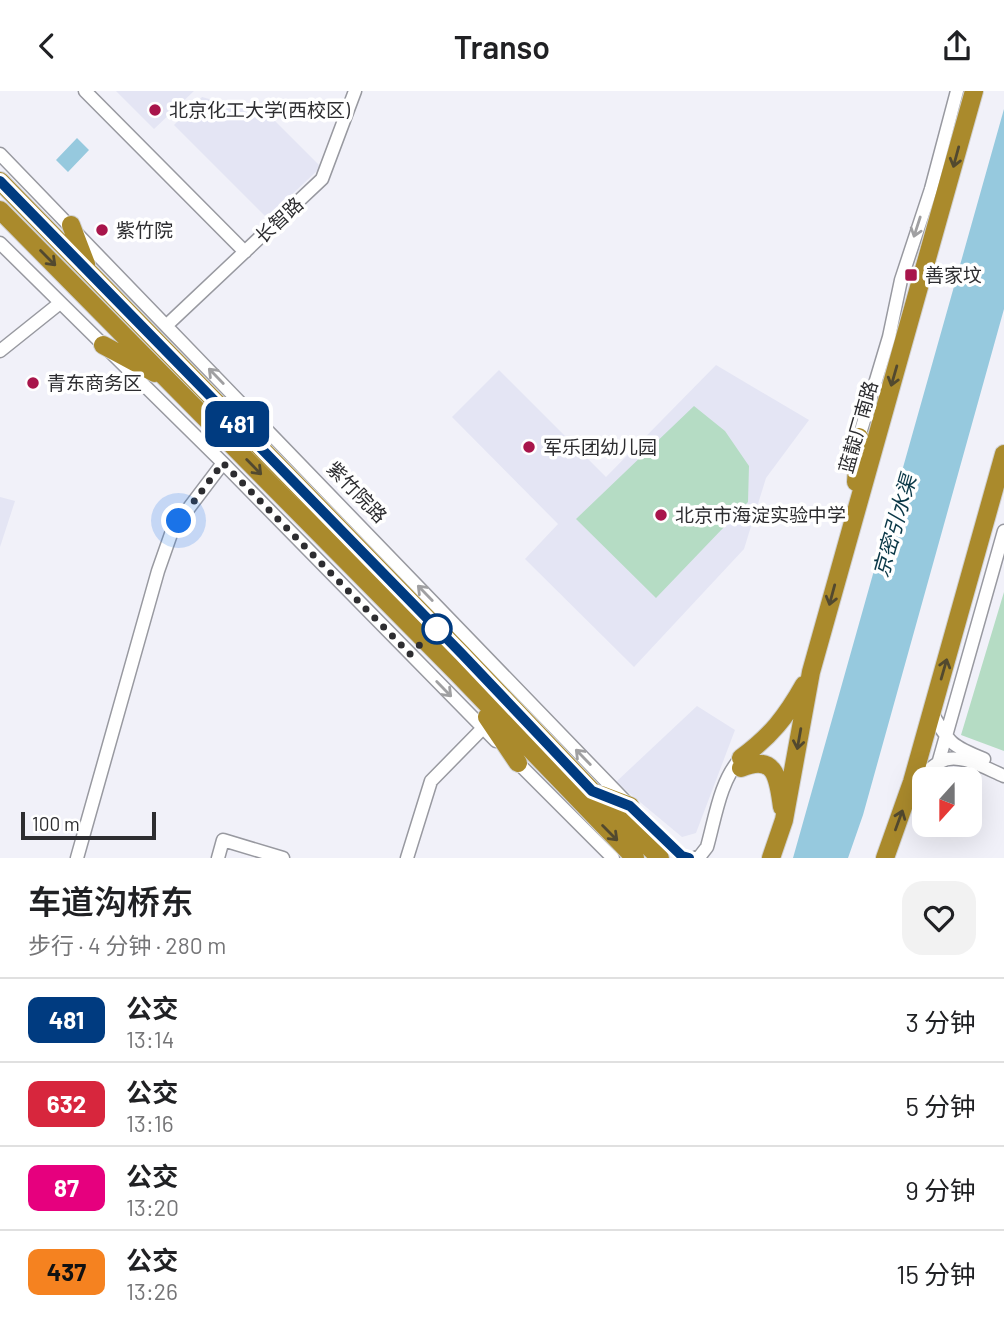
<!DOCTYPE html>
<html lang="zh">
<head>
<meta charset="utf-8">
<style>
	:root { --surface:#fff; --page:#f2f2f2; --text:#202124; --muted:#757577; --line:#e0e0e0 }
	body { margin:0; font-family:Barlow,"Noto Sans SC",sans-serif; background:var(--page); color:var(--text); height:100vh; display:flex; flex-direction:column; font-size:26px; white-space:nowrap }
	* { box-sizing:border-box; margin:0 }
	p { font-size:23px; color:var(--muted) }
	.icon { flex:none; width:38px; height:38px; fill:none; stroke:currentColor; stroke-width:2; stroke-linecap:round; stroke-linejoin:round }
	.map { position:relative; height:767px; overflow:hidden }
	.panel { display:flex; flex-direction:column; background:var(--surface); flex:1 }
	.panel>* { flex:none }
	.badge { padding:0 14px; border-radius:10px; font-size:24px; line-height:46px }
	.needle { width:46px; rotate:201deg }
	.fabs { position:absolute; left:912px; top:676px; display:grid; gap:14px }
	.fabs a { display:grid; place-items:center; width:70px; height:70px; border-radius:14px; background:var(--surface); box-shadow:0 7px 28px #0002; font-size:35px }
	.scale { position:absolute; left:21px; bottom:18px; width:135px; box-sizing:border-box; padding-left:7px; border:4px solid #2d2d30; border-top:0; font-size:19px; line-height:24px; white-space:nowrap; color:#2d2d30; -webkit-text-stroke:5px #fff; paint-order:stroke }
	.you { position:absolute; width:35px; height:35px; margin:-18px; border:5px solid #fff; border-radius:50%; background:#1a73e8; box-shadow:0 0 0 10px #1a73e833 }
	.map>.badge { position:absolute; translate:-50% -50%; box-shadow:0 0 0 4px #fff }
	.round { display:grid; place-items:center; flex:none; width:74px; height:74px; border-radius:21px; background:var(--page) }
	.head { display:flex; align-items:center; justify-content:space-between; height:119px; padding:0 28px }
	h1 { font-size:33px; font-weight:600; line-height:52px }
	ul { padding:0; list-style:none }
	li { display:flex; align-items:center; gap:21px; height:84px; padding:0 28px; border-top:2px solid var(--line) }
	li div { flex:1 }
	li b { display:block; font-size:26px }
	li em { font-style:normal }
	li .badge { min-width:77px; font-weight:700; text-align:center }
	header { display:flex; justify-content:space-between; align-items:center; height:91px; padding:0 28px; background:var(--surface); font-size:32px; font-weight:600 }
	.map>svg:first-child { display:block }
	.built { fill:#e4e5f4 }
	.green { fill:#b5dcc4 }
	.water { fill:#96c9de }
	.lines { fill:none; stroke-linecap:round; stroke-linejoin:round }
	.minor-casing { stroke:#9899a0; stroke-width:15 }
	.highway-casing { stroke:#d1d1d1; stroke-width:20 }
	.minor { stroke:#fff; stroke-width:12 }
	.highway { stroke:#aa8a2c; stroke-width:18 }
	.oneway { stroke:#52492f }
	.oneway2 { stroke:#a0a0a2 }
	.line-casing { stroke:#fff; stroke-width:16 }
	.line { stroke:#003b80; stroke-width:10 }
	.walk { stroke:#2d2d30; stroke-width:7; stroke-dasharray:0 12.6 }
	.poi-dot { fill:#a8154b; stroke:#fff; stroke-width:2.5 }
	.stop-dot { fill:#fff; stroke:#003b80; stroke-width:3.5 }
	.labels { text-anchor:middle; stroke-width:7; stroke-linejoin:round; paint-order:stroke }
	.poi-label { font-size:19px; fill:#2d2d30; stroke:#fff; text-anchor:start }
	.street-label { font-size:19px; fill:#2d2d30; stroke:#fff }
	.water-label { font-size:21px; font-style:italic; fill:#0a3847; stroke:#fff }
</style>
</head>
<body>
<header><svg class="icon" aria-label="back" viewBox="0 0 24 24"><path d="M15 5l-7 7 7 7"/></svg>Transo<svg class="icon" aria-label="share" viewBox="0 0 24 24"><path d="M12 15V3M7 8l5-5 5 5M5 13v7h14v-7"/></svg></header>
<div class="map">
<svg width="1004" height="767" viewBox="0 0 1004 767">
	<rect width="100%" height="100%" fill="#f1f1f9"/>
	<!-- built -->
	<path class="built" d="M116,0H194L154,38Z
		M202,6L227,13L262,17L321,76L267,127L174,34Z
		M716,274L809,329L766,387L744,458L634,576L525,468L558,433L452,326L499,279L606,386Z
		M0,406L15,410L0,456Z
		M697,615L735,639L696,742L682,746L616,691Z"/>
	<!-- green -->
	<path class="green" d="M694,315L725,340L749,375L748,411L656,507L576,428Z
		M1004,501V660L961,644Z"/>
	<!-- water -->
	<path class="water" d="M1004,18V218L863,724L848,767H793Z
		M77,47L89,59L68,81L56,69Z"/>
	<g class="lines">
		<!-- minor casing -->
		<g class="minor-casing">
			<path id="minor" d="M85,0L245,161
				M0,63L630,715L684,767
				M0,152L223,372L496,650
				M167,234L322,88L355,0
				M0,260L60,212
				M859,346L889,246L901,189L931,98L957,0
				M932,622C949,652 951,655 984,668
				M514,668L613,767
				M938,673L1004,440
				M912,691C921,685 930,677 940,671C958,660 987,678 1004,685
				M77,767L158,480L171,443L179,430L223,372
				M218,767L223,749L283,767
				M407,767L431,690L483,637
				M695,767L700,765L707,756C715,728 720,689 741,667"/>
		</g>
		<!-- highway casing -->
		<g class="highway-casing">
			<path id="highway" d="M0,90L462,563L592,700L660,767
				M0,119L457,582L635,767
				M71,134L86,173
				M103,254L155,282
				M856,391L859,346
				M487,626L518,672
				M741,667C771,645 786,626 804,594
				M741,677C777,662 778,689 782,716
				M601,704L630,715
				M771,767L784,729L811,581L974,0
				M885,767L912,691L1004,363"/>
		</g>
		<!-- minor -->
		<use href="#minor" class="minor"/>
		<!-- highway -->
		<use href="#highway" class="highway"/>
	</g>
	<!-- one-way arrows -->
	<defs><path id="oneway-shaft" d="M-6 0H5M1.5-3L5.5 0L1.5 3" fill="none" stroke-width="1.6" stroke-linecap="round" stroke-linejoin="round" transform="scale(1.75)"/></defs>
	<g class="oneway">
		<use href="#oneway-shaft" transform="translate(956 66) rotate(105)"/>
		<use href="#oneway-shaft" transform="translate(48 167) rotate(45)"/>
		<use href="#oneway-shaft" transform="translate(894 285) rotate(106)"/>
		<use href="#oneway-shaft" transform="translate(254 376) rotate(46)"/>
		<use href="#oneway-shaft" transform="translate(832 504) rotate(105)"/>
		<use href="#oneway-shaft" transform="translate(944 578) rotate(-74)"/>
		<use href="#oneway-shaft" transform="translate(799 648) rotate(100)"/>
		<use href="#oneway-shaft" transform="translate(899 729) rotate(-70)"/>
		<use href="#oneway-shaft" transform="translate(610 742) rotate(45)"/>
	</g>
	<g class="oneway2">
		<use href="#oneway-shaft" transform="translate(917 136) rotate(108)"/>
		<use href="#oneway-shaft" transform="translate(216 285) rotate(-134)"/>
		<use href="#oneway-shaft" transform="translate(425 502) rotate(-134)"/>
		<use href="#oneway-shaft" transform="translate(444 598) rotate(46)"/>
		<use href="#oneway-shaft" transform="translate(583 666) rotate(-134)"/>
	</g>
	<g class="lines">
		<!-- line casing -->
		<g class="line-casing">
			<path id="line" d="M0,90L462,563L592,700L630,715L682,765L689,767"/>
		</g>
		<!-- line -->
		<use href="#line" class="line"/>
		<!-- walk -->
		<path class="walk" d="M179,430L223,372L410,563L437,538"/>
	</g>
	<!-- markers -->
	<g class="poi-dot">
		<circle cx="155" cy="19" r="7"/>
		<circle cx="102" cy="139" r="7"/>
		<rect x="904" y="177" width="14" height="14" rx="3.5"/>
		<circle cx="33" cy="292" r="7"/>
		<circle cx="529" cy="356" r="7"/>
		<circle cx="661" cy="424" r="7"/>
	</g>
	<circle class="stop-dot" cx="437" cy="538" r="14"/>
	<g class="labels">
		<!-- poi labels -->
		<g class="poi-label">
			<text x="169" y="26">北京化工大学(西校区)</text>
			<text x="116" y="146">紫竹院</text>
			<text x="925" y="191">善家坟</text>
			<text x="47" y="299">青东商务区</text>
			<text x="543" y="363">军乐团幼儿园</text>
			<text x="675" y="431">北京市海淀实验中学</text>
		</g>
		<!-- street labels -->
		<g class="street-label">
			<text transform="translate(279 129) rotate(-43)" y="7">长智路</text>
			<text transform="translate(858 336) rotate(-74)" y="7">蓝靛厂南路</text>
			<text transform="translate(357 401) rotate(46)" y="7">紫竹院路</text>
		</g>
		<!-- water labels -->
		<g class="water-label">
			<text transform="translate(895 435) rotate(-74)" y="7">京密引水渠</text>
		</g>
	</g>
</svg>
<div class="fabs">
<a><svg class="needle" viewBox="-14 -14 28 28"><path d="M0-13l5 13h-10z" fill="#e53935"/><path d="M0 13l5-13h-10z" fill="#757577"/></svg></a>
</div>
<div class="scale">100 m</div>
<div class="you" style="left:179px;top:430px"></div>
<b class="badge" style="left:237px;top:333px;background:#003b80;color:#fff">481</b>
</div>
<section class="panel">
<div class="head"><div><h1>车道沟桥东</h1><p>步行 · 4 分钟 · 280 m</p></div><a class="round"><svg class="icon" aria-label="heart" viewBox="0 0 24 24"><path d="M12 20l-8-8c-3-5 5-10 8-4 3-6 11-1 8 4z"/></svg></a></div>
<ul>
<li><span class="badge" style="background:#003b80;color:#fff">481</span><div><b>公交</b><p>13:14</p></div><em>3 分钟</em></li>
<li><span class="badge" style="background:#d7263d;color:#fff">632</span><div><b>公交</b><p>13:16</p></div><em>5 分钟</em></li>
<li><span class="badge" style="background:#e6007e;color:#fff">87</span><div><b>公交</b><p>13:20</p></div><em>9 分钟</em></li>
<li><span class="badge" style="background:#f58220;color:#111">437</span><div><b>公交</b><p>13:26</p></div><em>15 分钟</em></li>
</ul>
</section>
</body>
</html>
